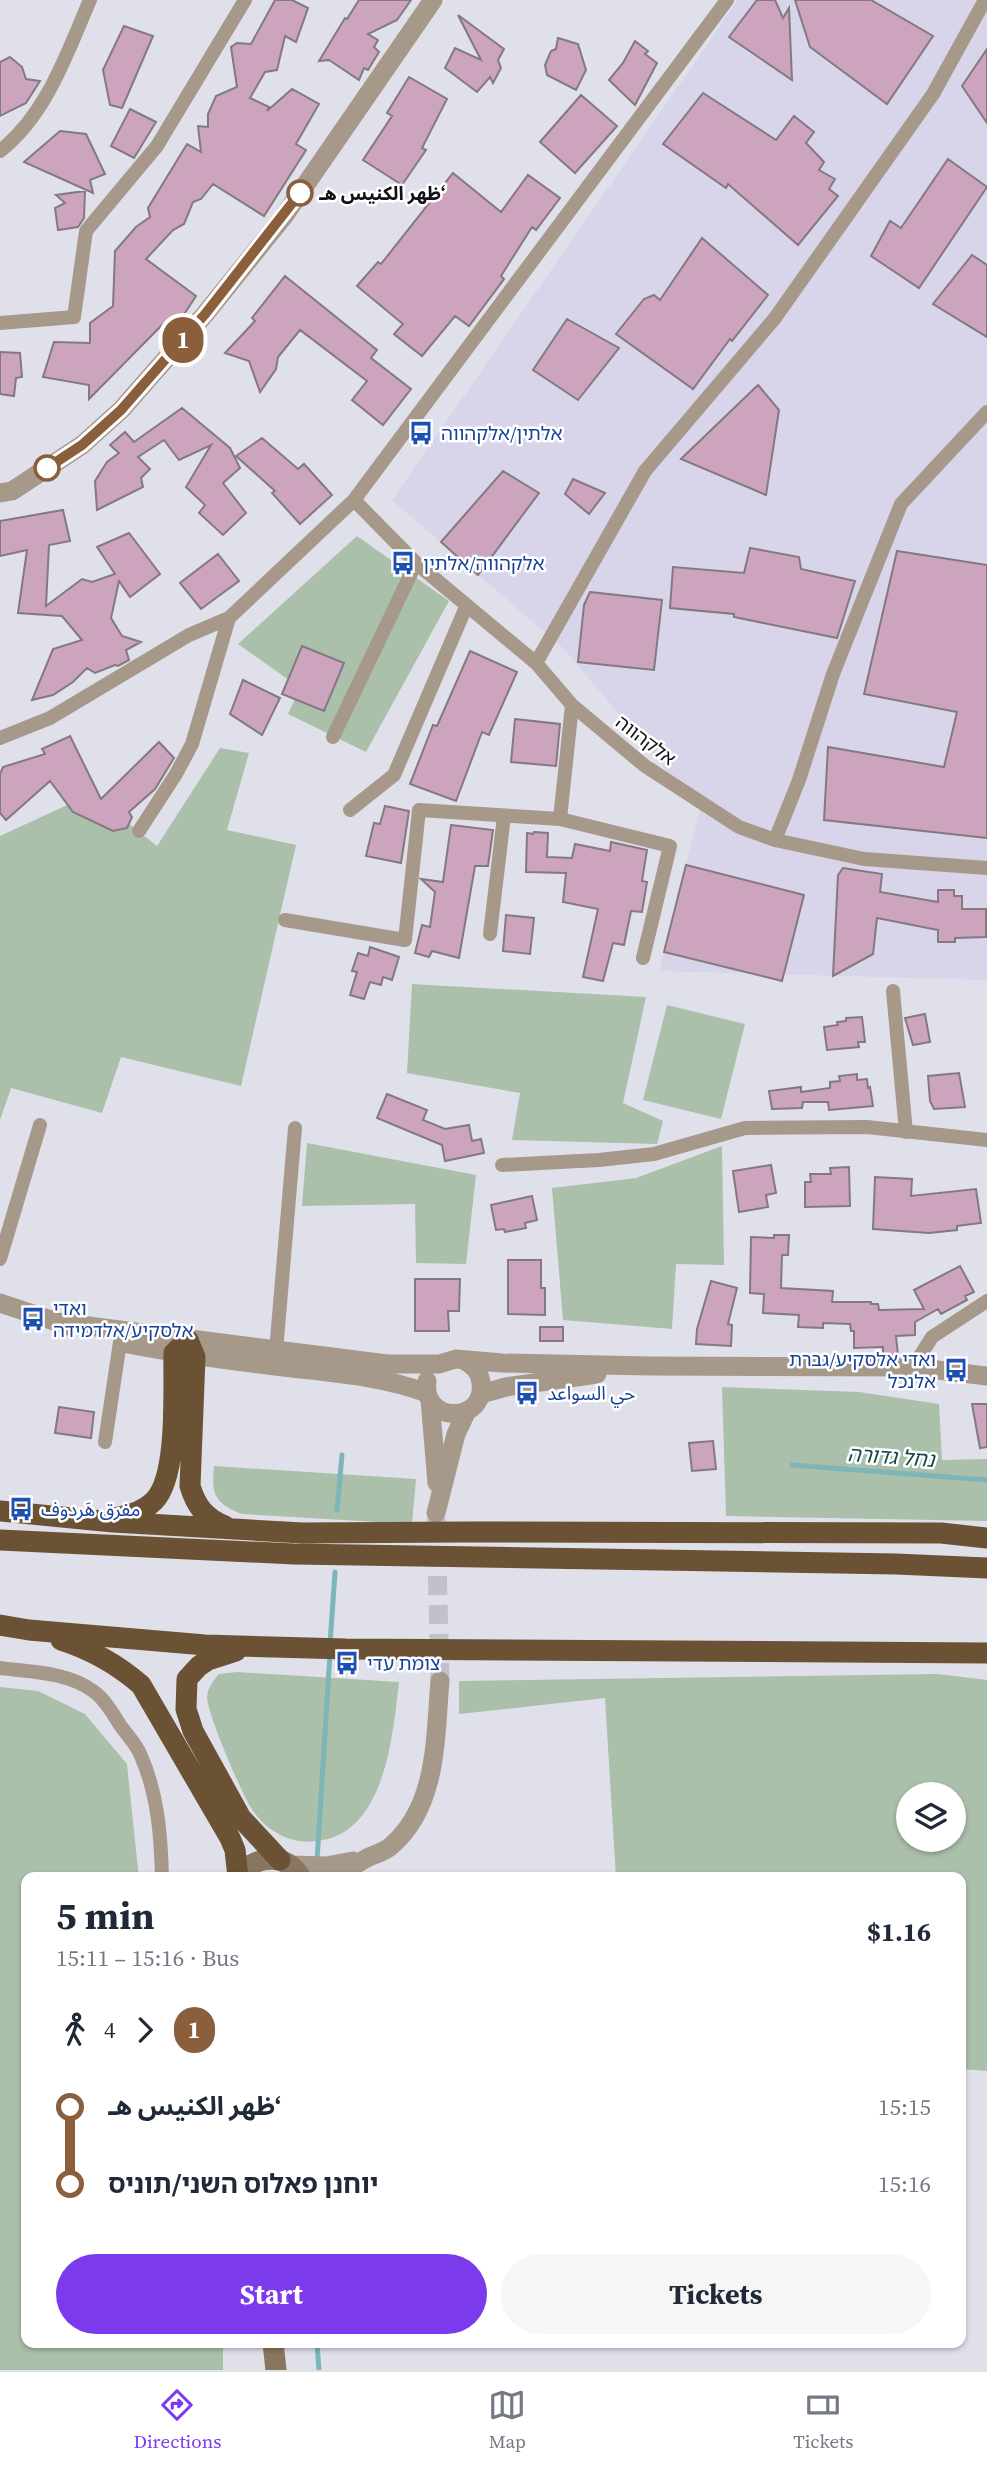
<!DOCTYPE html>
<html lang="en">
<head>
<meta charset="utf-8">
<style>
	:root { --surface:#fff; --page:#f6f6f7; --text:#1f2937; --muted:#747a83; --line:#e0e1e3; --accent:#7c3aed }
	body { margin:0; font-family:"Source Serif 4","Noto Sans Arabic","Noto Sans Hebrew",serif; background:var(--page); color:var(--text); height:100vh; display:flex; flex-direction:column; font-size:26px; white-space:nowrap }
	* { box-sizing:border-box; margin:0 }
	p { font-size:23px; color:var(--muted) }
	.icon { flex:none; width:38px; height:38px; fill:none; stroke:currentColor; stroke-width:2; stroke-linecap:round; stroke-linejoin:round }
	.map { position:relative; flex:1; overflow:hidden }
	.sheet { position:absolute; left:21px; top:1872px; width:945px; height:476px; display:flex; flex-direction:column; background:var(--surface); border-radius:14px; box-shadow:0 2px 5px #0004 }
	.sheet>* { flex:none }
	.badge { padding:0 14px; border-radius:23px; font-size:24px; line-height:46px }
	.buttons { position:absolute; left:896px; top:1782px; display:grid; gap:14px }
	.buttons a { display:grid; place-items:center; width:70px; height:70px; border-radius:50%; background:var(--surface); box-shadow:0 2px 5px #0004; font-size:35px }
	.map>.badge { position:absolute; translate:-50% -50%; box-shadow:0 0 0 4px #fff }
	.legs { display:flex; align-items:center; gap:10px; height:77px; padding:0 35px; font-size:23px }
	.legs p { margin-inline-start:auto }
	.summary { display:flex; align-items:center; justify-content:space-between; height:119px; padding:0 35px }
	h1 { font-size:38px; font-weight:700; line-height:52px }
	.button { display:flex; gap:14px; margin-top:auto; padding:14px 35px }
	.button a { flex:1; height:80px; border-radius:42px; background:var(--accent); color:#fff; font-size:28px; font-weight:700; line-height:80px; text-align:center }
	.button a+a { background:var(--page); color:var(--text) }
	ul { padding:0 35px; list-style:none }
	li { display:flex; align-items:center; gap:24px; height:77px; font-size:26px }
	li i { display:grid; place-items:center; width:10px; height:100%; margin:0 9px; background:currentColor }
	li i::after { content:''; width:18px; height:18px; margin:-9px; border:5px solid; border-radius:50%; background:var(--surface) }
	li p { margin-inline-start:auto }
	li:first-child i { background:linear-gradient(#0000 50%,currentColor 0) }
	li:last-child i { background:linear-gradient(currentColor 50%,#0000 0) }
	.dock { display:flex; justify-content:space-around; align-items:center; height:98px; border-top:2px solid var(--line); background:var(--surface); font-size:19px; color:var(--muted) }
	.dock a { display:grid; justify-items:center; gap:4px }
	.dock .current { color:var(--accent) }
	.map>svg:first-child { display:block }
	.industrial { fill:#d8d4ea }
	.green { fill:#aac0ab; fill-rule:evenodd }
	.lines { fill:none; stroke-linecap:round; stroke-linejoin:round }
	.stream { stroke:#7db6b9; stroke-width:5 }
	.building { fill:#cda4be; stroke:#83797f; stroke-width:2 }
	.tertiary-tunnel { stroke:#c1c1cb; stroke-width:19; stroke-dasharray:19 10; stroke-linecap:butt }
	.minor { stroke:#a6998a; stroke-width:14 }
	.tertiary { stroke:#a6998a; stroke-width:19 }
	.secondary { stroke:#897660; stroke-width:21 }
	.trunk { stroke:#6b5235; stroke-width:21 }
	.line-1-casing { stroke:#fff; stroke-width:16 }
	.line-1 { stroke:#8b5e3c; stroke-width:10 }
	.stop-1-dot { fill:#fff; stroke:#8b5e3c; stroke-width:3.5 }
	.labels { text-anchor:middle; stroke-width:5; stroke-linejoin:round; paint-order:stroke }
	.stop-label { font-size:19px; font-weight:bold; fill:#111115; stroke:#fff; text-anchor:start }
	.transit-label { font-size:19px; fill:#164399; stroke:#fff; text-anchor:start }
	.street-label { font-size:19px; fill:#111115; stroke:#fff }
	.water-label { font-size:21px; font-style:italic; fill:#15484b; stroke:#fff }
</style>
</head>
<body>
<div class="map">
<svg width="987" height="2370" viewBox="0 0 987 2370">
	<rect width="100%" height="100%" fill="#e0e0eb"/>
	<!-- industrial -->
	<path class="industrial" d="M738,0H987V980L659,971L700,809L563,648L392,500Z"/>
	<!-- green -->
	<path class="green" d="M357,536L449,601L366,752L288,714L300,688L238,644Z
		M220,748L249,753L227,830L296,845L241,1086L121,1057L102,1113L11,1088L0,1120V836L91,794L157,846Z
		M412,984L646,997L623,1103L663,1121L657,1144L512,1140L520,1093L407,1073Z
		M667,1005L745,1024L721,1119L643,1100Z
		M307,1143L476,1175L466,1264L416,1263L415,1204L302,1206Z
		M722,1146L724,1265L676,1264L672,1329L563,1320L552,1188L636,1178Z
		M722,1387L859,1392L939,1404L942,1460L987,1459V1521L726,1516Z
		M214,1466L416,1479L412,1524L242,1514C215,1503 211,1495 214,1466Z
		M237,1672L399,1682C393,1733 386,1828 323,1840C303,1844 289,1841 272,1830C265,1826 258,1817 253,1811C243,1797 207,1713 207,1697C208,1687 213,1681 219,1674Z
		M938,1674L987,1680V2071L961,2069V1878H616L605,1698L459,1714V1681ZM908,1794H954V1839H908Z
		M0,1687L38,1691L85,1714L127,1764L139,1878H26V2343H223V2370H0Z"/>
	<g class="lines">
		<!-- stream -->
		<path class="stream" d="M792,1465L987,1480
			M337,1510L342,1455
			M330,1644L335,1572
			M317,1861L330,1654
			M317,2343L319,2370"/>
	</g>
	<!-- building -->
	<path class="building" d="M275,0H292L308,8L296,42L285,36L277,70L265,72L250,98L269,107L267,111L292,89L319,104L296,144L306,150L264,216L213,184L201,199L193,202L184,224L173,230L146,259L196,296L172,333L163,324L89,399V385L43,377L54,342L90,343V323L113,306L115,251L136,227L150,217L148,208L187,144L201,152L198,126L208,127V114L216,96L237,87L231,47L237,43L251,44Z
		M359,0H411L397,20L368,34L378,40L374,47L379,52L368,70L364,68L359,80L329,60L319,61L345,18L347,19Z
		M757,0H775L783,18L789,8L792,80L729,37Z
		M795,0H871L933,36L887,104L810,47Z
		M458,15L504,49L498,60L501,68L493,83L490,77L477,92L445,68L455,48L481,60Z
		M124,26L153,36L122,108L110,105L103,70Z
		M558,38L578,44L586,70L576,90L547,75L545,65L551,51L556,49Z
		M635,41L648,51L645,54L657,63L635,105L609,80L623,63Z
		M987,49V123L962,86Z
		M10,57L22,67L26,79L40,81L26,103L0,116V62Z
		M409,77L447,99L422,148L426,150L402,185L363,160L392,116L387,113Z
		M703,93L776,140L794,116L814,132L806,143L824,162L819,170L835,179L829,189L838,196L798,245L728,184L726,188L663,144Z
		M581,95L617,126L575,173L540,142Z
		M130,109L156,122L134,158L111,146Z
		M60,131L86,134L105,174L90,180L93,193L24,162Z
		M948,159L987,187L919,288L871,256L890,221L901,228Z
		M453,173L501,212L528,175L560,198L536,230L532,227L501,276L504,279L469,326L455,316L422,356L394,334L403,324L357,286L378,262L381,264Z
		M85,191L84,218L78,227L58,230L55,208L65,203L56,195Z
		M702,238L768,295L732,341L730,339L693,389L616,334L644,299L654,295L660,300Z
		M972,255L987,265V337L933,304Z
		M285,276L377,350L371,358L411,389L383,425L352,400L367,381L300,330L278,357L276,369L260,392L249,361L225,353L255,321L252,318Z
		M567,319L619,348L578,400L533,370Z
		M0,352L20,353L22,377L16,378L14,396L0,394Z
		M758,385L779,410L766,495L681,459Z
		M182,408L230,448L240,468L223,483L246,513L223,535L199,513L205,505L186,487L211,445L179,460L164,440L138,457L150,469L141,478L143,487L97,510L95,481L107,462L119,453L110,445L125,432L134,442Z
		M262,438L298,469L304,464L332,495L300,524L272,493L275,491L236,456Z
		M503,471L539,493L478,575L441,542Z
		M573,479L605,493L589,514L565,494Z
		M63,510L70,541L49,545L46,606L82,579L92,582L115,574L97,547L129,533L160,574L130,597L119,581L111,618L122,636L141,642L126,650L129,660L118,666L115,665L95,673L87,668L73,682L53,695L32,700L53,649L82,640L62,616L18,613L27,550L0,556V521Z
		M750,548L799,557L801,569L855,581L837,638L734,617V614L670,608L673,567L744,573Z
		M897,551L987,565V838L824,820L828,747L944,767L957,712L864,694Z
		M218,554L239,581L201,609L180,583Z
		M590,592L662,600L654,670L578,662L584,605Z
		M302,646L344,663L324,711L282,694Z
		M470,651L517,672L489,735L482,732L456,801L410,784L433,725L437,726Z
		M243,680L280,698L262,735L230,714Z
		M515,719L560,724L556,766L511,762Z
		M70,736L101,799L159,742L174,758L155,789L129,812L132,817L127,828L113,831L73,812L50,781L6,820L0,813V774L3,767L45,754L42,749Z
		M385,806L409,811L401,863L366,856L374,823L380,824Z
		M451,825L493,830L488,866H475L459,958L432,951L429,957L415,953L422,925L430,927L435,892L421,879L443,882Z
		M534,832L548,833L547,857L572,858L575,844L610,851L611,842L647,850L642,881L647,882L642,912L631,911L624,945L613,943L603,981L583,977L598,909L563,902L566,873L526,872L527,833L533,834Z
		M686,865L804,895L782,981L664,952Z
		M843,868L882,874L880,892L938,902V890H954V896H962V909H986V937L955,938V942H938V930L877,918L873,954L833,976L838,875Z
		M506,915L534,918L530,954L503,951Z
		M370,947L399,957L392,980L383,977L381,985L370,982L364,999L350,995L357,972L352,971L358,953L368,956Z
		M925,1014L930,1042L913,1045L905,1018Z
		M862,1017L865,1042H858L859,1047L827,1050L824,1027L838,1025L837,1022L846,1021V1018Z
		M959,1073L965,1107L934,1109L930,1101L928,1076Z
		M857,1074V1080L867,1079L868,1088L870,1087L873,1106L829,1110L828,1102H803L802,1108L772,1109L769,1091L801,1087V1092L830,1088V1082L840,1081L839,1076Z
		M387,1094L427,1110L423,1120L445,1129L469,1125L472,1141L481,1139L484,1153L445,1161L442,1145L377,1118Z
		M771,1165L776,1193L766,1195L768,1207L739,1212L733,1171Z
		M849,1167L850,1206L805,1207V1182H811L810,1174H831L830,1168Z
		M875,1177L912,1179L911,1196L976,1189L981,1223L957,1226V1230L929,1233L873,1229Z
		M532,1196L537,1220L525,1223L526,1228L505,1232L504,1229L496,1230L491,1205Z
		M774,1235H789L788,1255H782L781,1288L833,1291L832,1302H871V1304H878L879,1310L924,1309L914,1290L960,1266L974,1292L965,1296L967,1300L941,1314L938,1309L915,1322V1335L896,1336L898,1355H883V1347L854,1348V1331H851L850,1324L823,1323V1328L798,1327L799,1315L763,1313L764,1294L750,1293L751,1237L774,1238Z
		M508,1260H541V1288H545V1315L508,1314Z
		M415,1279H460L459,1311H448L449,1331H415Z
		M711,1281L737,1288L728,1324L732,1325L731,1346L696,1344L697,1329Z
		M540,1327H563V1341H540Z
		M972,1404H987V1447L980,1448Z
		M59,1407L94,1412L91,1438L55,1433Z
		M713,1441L716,1469L692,1471L689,1443Z"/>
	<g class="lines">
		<!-- tertiary-tunnel -->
		<path class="tertiary-tunnel" d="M436,1518L440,1681"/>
		<!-- minor -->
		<path class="minor" d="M0,151C47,114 67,53 90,0
			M0,323L74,317L86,231L157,146L245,0
			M354,500L416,563L536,663L572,705L645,766L739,827L775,840L864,859L987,868
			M536,663L645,471L775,318L933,94L985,0
			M333,737L416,563
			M0,738L50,718L189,635L229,618L354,500L727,0
			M350,810L394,775L466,607
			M560,819L572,705
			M139,831L176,774L192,744L229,618
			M775,840L799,780L833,674L901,504L987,412
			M285,920L405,940L419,810L560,819L670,846L643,958
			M490,934L504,816
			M893,991L906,1132
			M502,1165L599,1160L654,1154L745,1128L867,1127L987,1140
			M0,1259L40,1125
			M276,1351L295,1128
			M913,1367L932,1337L987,1301
			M105,1442L120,1342
			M0,1668C30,1672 68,1672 93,1691C105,1699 113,1714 120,1725C127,1735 137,1745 141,1756C158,1795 161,1836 162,1878"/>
		<!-- tertiary -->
		<path class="tertiary" d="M0,493L12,491L82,445L121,410L206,313L284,216L433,0
			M0,1303L69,1326
			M57,1322L387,1364H439L456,1359L502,1363L650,1366L913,1367L987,1376
			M128,1344C180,1354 231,1361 283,1367C332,1373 381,1376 427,1393
			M427,1381C421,1424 486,1424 481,1383C480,1372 474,1366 465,1361
			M481,1394L506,1387L597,1374
			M430,1400L437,1483
			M436,1513L456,1434L467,1411
			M291,1865L326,1866L353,1861
			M335,1878C345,1871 356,1864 367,1858C375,1854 385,1852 391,1846C438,1806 435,1737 440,1681"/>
		<!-- secondary -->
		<path class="secondary" d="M237,1878C254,1855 286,1851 301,1878
			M273,2343L276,2370"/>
		<!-- trunk -->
		<path class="trunk" d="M0,1511L113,1522L302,1533L466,1532L941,1533L987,1538
			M115,1518C128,1516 144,1511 154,1501C179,1476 173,1388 174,1353L188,1340L195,1357L190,1486C196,1506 205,1518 225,1526
			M0,1540L294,1554L896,1564L987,1568
			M0,1625L29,1630L205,1645L346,1649L987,1653
			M61,1640C92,1650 117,1664 141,1685L230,1838L235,1850L238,1877
			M236,1651L208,1660L199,1666L187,1679L186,1709L193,1731L241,1818L280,1860"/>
	</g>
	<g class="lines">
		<!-- line-1 casing -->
		<g class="line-1-casing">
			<path id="line-1" d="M47,468L82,445L121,410L206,313L300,193"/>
		</g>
		<!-- line-1 -->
		<use href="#line-1" class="line-1"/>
	</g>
	<!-- icons -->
	<defs>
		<g id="bus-bare" transform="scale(1.89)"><path d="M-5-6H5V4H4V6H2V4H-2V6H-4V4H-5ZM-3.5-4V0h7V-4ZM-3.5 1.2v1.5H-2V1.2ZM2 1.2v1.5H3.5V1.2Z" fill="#1a4fb4" stroke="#fff" stroke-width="2.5" paint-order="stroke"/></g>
	</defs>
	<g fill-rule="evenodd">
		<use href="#bus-bare" x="421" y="433"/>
		<use href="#bus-bare" x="403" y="563"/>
		<use href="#bus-bare" x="33" y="1319"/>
		<use href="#bus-bare" x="956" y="1370"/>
		<use href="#bus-bare" x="527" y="1393"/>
		<use href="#bus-bare" x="21" y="1509"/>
		<use href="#bus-bare" x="347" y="1663"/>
	</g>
	<!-- markers -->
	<g class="stop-1-dot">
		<circle cx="300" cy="193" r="12"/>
		<circle cx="47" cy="468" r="12"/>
	</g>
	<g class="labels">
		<!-- stop labels -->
		<g class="stop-label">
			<text x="319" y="200">ظهر الكنيس هـ‘</text>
		</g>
		<!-- transit labels -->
		<g class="transit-label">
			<text x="441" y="440">אלתין/אלקהווה</text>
			<text x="423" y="570">אלקהווה/אלתין</text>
			<text x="53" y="1315">ואדי<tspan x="53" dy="22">אלסקיע/אלדמידה</tspan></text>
			<text x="936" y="1366" text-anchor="end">ואדי אלסקיע/גברת<tspan x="936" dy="22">אלנכל</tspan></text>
			<text x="547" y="1400">حي السواعد</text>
			<text x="41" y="1516">مفرق هَردوف</text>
			<text x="367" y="1670">צומת עדי</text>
		</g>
		<!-- street labels -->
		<g class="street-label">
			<text transform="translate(646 740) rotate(37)" y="7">אלקהווה</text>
		</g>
		<!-- water labels -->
		<g class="water-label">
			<text transform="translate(891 1457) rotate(4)" y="7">נחל גדורה</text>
		</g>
	</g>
</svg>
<div class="buttons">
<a><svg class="icon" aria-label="layers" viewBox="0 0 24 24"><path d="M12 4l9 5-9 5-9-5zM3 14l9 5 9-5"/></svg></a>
</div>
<b class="badge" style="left:183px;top:340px;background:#8b5e3c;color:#fff">1</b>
<section class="sheet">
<div class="summary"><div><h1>5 min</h1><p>15:11 – 15:16 · Bus</p></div><b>$1.16</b></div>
<div class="legs"><svg class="icon" aria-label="walk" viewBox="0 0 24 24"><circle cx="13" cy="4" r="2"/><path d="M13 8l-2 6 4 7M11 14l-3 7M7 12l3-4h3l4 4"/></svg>4<svg class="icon" aria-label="forward" viewBox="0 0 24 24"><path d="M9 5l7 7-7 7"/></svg><b class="badge" style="background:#8b5e3c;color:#fff">1</b></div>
<ul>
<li><i style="color:#8b5e3c"></i><b>ظهر الكنيس هـ‘</b><p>15:15</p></li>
<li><i style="color:#8b5e3c"></i><b>יוחנן פאלוס השני/תוניס</b><p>15:16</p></li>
</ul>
<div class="button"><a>Start</a><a>Tickets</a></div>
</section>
</div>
<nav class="dock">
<a class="current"><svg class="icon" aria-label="directions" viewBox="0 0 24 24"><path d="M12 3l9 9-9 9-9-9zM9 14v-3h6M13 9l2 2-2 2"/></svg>Directions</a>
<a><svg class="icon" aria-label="map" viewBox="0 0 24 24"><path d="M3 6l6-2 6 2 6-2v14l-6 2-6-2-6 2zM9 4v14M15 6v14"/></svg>Map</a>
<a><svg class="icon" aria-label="tickets" viewBox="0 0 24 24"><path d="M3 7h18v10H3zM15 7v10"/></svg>Tickets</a>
</nav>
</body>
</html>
